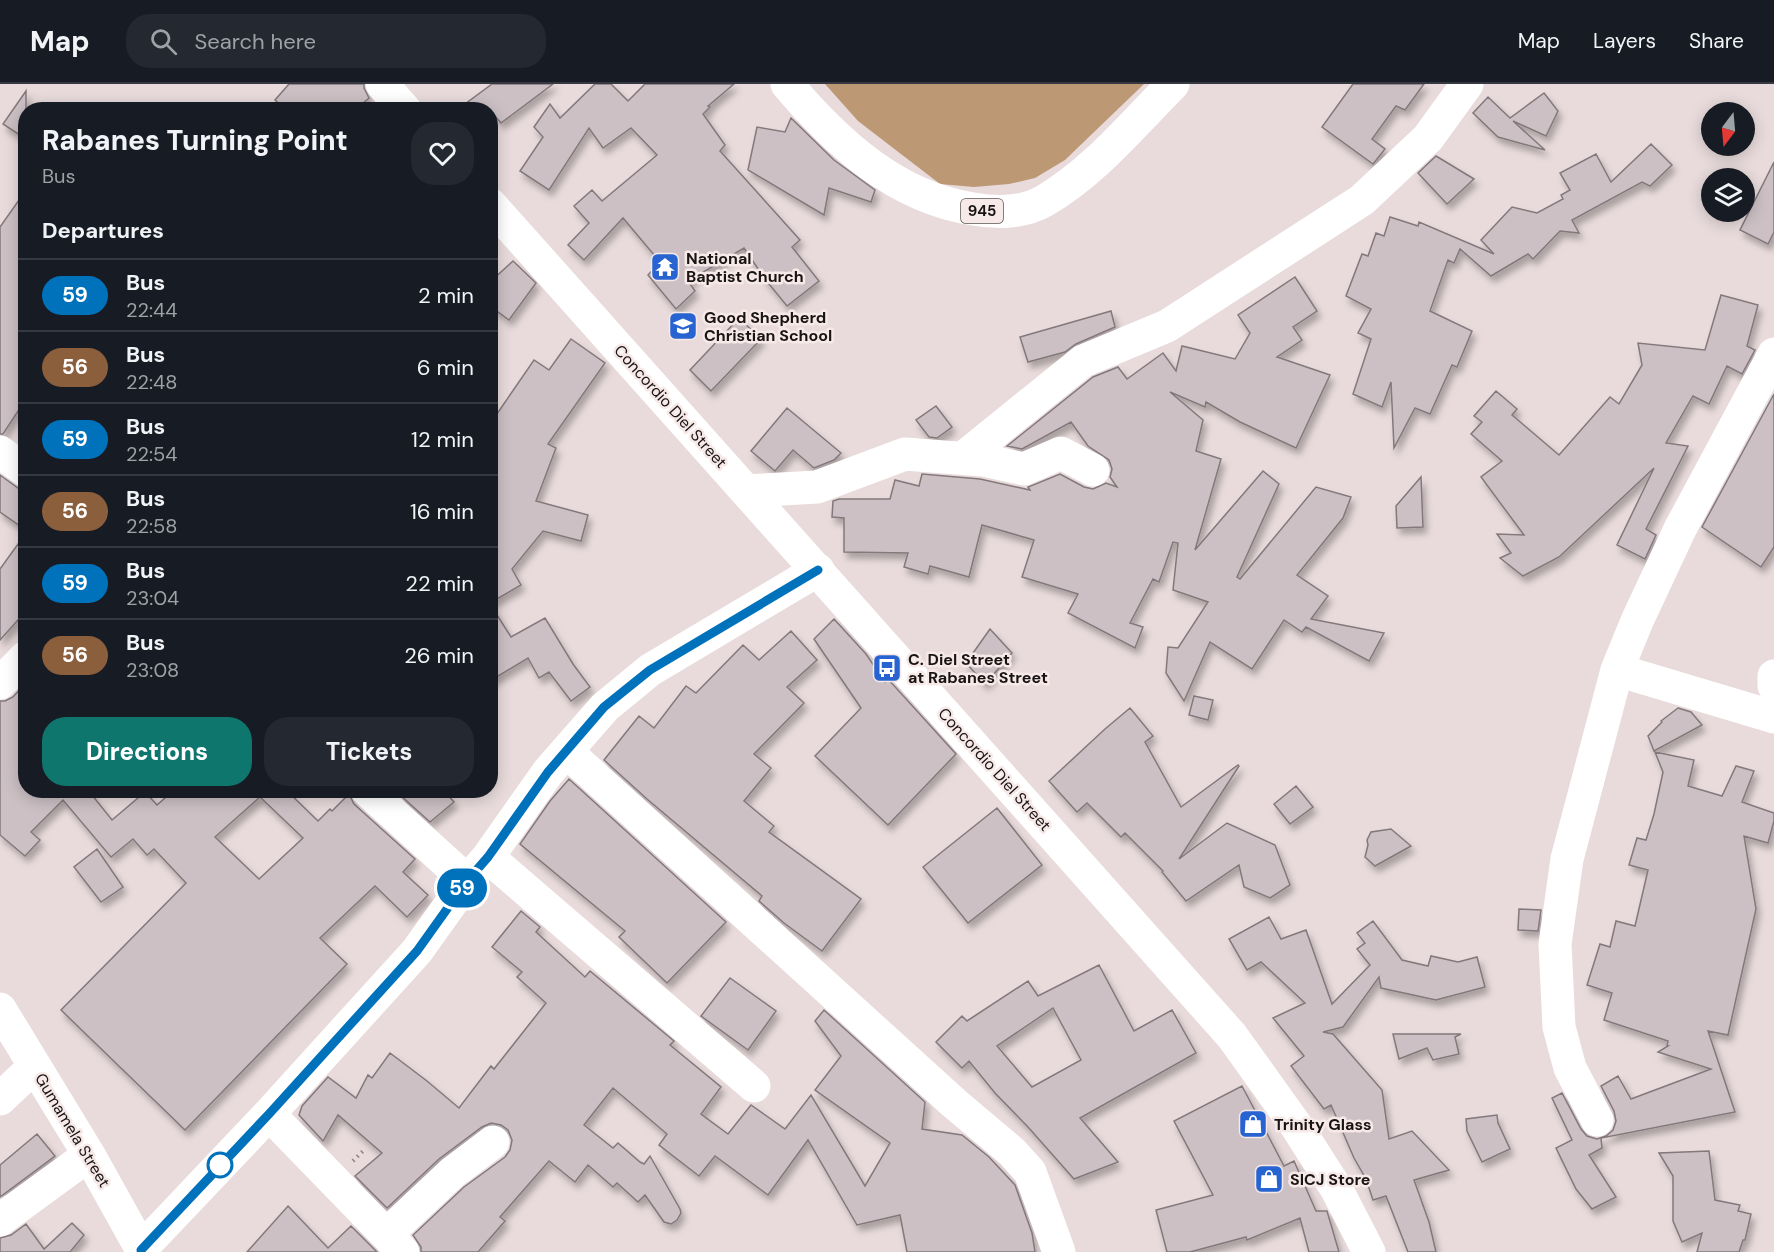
<!DOCTYPE html>
<html lang="en">
<head>
<meta charset="utf-8">
<style>
	:root { --surface:#171b24; --page:#242831; --text:#f1f3f6; --muted:#9ea1a6; --line:#363941; --accent:#0f766e }
	body { margin:0; font-family:"DM Sans",sans-serif; background:var(--page); color:var(--text); height:100vh; display:flex; flex-direction:column; font-size:22px; white-space:nowrap }
	* { box-sizing:border-box; margin:0 }
	p { font-size:20px; color:var(--muted) }
	.icon { flex:none; width:33px; height:33px; fill:none; stroke:currentColor; stroke-width:2; stroke-linecap:round; stroke-linejoin:round }
	.map { position:relative; flex:1; overflow:hidden }
	.panel { position:absolute; left:18px; top:18px; width:480px; height:696px; display:flex; flex-direction:column; background:var(--surface); border-radius:24px; box-shadow:0 3px 15px #0003 }
	.panel>* { flex:none }
	.badge { padding:0 12px; border-radius:20px; font-size:21px; line-height:39px }
	.needle { width:39px; rotate:196deg }
	.controls { position:absolute; left:1701px; top:18px; display:grid; gap:12px }
	.controls a { display:grid; place-items:center; width:54px; height:54px; border-radius:50%; background:var(--surface); box-shadow:0 3px 15px #0003; font-size:30px }
	.map>.badge { position:absolute; translate:-50% -50%; box-shadow:0 0 0 3px #fff }
	h2 { padding:0 24px; font-size:22px; line-height:54px }
	.round { display:grid; place-items:center; flex:none; width:63px; height:63px; border-radius:24px; background:var(--page) }
	.headline { display:flex; align-items:center; justify-content:space-between; height:102px; padding:0 24px }
	h1 { font-size:28px; font-weight:800; line-height:45px }
	.button { display:flex; gap:12px; margin-top:auto; padding:12px 24px }
	.button a { flex:1; height:69px; border-radius:24px; background:var(--accent); color:#fff; font-size:24px; font-weight:800; line-height:69px; text-align:center }
	.button a+a { background:var(--page); color:var(--text) }
	ul { padding:0; list-style:none }
	li { display:flex; align-items:center; gap:18px; height:72px; padding:0 24px; border-top:2px solid var(--line) }
	li div { flex:1 }
	li b { display:block; font-size:22px }
	li em { font-style:normal }
	li .badge { min-width:66px; font-weight:700; text-align:center }
	header { display:flex; align-items:center; gap:36px; box-sizing:border-box; height:84px; padding:0 30px; background:var(--surface); border-bottom:2px solid var(--line) }
	header strong { font-size:28px }
	nav { display:flex; gap:33px; margin-inline-start:auto; font-size:21px }
	.search { width:420px; height:54px; background:var(--page); display:flex; align-items:center; gap:15px; box-sizing:border-box; padding:0 21px; border-radius:24px; color:var(--muted); font-size:22px }
	.map>svg:first-child { display:block }
	.forest { fill:#bd9875 }
	.building { fill:#ccc0c4; stroke:#83787c; stroke-width:1.5; fill-rule:evenodd; filter:url(#shadow) }
	.lines { fill:none; stroke-linecap:round; stroke-linejoin:round }
	.path { stroke:#8f8585; stroke-width:4; stroke-dasharray:1.5 4.5; stroke-linecap:butt }
	.minor { stroke:#fff; stroke-width:33 }
	.major { stroke:#fff; stroke-width:33 }
	.line-casing { stroke:#fff; stroke-width:14 }
	.line { stroke:#0072bc; stroke-width:9 }
	.stop-dot { fill:#fff; stroke:#0072bc; stroke-width:3 }
	.labels { text-anchor:middle; stroke-width:5; stroke-linejoin:round; paint-order:stroke }
	.shield { fill:#f6e9e8; stroke:#5b5454; stroke-width:1.5 }
	.shield-label { font-size:15px; font-weight:bold; fill:#191414 }
	.poi-label { font-size:16px; font-weight:bold; fill:#191414; stroke:#f6e9e8; text-anchor:start }
	.street-label { font-size:16px; fill:#191414; stroke:#f6e9e8 }
</style>
</head>
<body>
<header>
<strong>Map</strong>
<div class="search"><svg class="icon" aria-label="search" viewBox="0 0 24 24"><circle cx="10" cy="10" r="6"/><path d="M15 15l6 6"/></svg>Search here</div>
<nav><a>Map</a><a>Layers</a><a>Share</a></nav>
</header>
<div class="map">
<svg width="1774" height="1168" viewBox="0 0 1774 1168">
	<defs>
		<filter id="shadow"><feDropShadow dx="3.5" dy="6" stdDeviation="3" flood-color="#0004"/></filter>
	</defs>
	<rect width="100%" height="100%" fill="#e9dbdb"/>
	<!-- forest -->
	<path class="forest" d="M825,0H1144L1065,76L1035,94L1009,100L974,103L940,100L858,37Z"/>
	<!-- building -->
	<path class="building" d="M289,0H364V4L369,14L355,26H286L275,16Z
		M492,0H553L501,39L490,26H457Z
		M595,0H611L628,17L645,0H734L708,22L710,23L703,30L725,61L720,67L800,156L792,163L819,197L787,222L765,195L744,164L688,197L695,207L676,225L648,191L660,178L623,134L584,176L568,161L589,139L574,122L592,106L602,117L657,71L631,44L603,64L589,44L549,106L520,87L543,53L534,43L550,20L560,34Z
		M1353,0H1424L1405,26L1396,22L1372,55L1385,65L1373,80L1322,43Z
		M26,7V55L3,40Z
		M1544,9L1558,27L1546,52L1513,37L1545,66L1498,53L1473,29L1488,13L1510,34Z
		M791,34L834,76L875,106L871,118L829,104L824,131L748,86L757,43L785,48Z
		M1651,60L1672,81L1650,102L1642,98L1572,136L1579,149L1560,147L1533,175L1528,170L1491,192L1460,165L1454,179L1448,176L1430,227L1472,247L1457,283L1452,281L1430,330L1415,324L1394,364L1391,298L1382,323L1353,310L1371,255L1358,249L1371,225L1346,212L1362,170L1368,172L1376,149L1384,152L1390,133L1418,142L1419,138L1494,170L1481,156L1512,123L1537,129L1563,115L1561,111L1570,106L1560,89L1596,70L1611,98Z
		M1436,72L1474,95L1447,120L1418,89Z
		M1774,78V148L1768,160L1740,146Z
		M26,106V315L3,350H0V143Z
		M513,177L536,199L509,236L490,222V198Z
		M1295,193L1317,227L1293,243L1302,256L1277,273L1330,291L1296,364L1240,338L1206,318L1205,323L1170,308L1203,336L1196,367L1221,375L1195,466L1263,387L1279,400L1237,493L1240,495L1316,403L1351,413L1343,434L1297,491L1328,512L1311,535L1384,549L1369,577L1306,543L1302,548L1284,536L1252,585L1210,558L1184,617L1166,589L1168,563L1178,564L1208,518L1173,506L1178,459L1173,458L1159,498L1153,495L1130,539L1143,543L1135,564L1068,529L1078,510L1022,493L1034,456L982,441L969,493L930,482L928,490L904,483L908,469L844,468V434L832,433L833,417L839,415H890L895,396L919,402L922,390L980,395L1030,406L1028,403L1060,390L1084,403L1093,405L1106,399L1117,403L1110,393L1112,385L1109,376L1088,362L1071,338L1022,365L1007,362L1093,293L1118,283L1127,295L1163,269L1176,287L1182,262L1235,275L1250,249L1238,231Z
		M1721,211L1758,221L1747,262L1755,266L1742,290L1727,282L1709,320L1693,312L1666,359L1688,362L1646,445L1656,451L1645,475L1617,461L1654,384L1559,473L1523,492L1500,474L1511,469L1497,450L1524,451L1481,393L1502,377L1471,350L1482,338L1474,332L1496,307L1517,325L1512,331L1559,371L1610,313L1619,320L1642,281L1638,259L1705,266Z
		M1111,227L1115,243L1076,260L1065,268L1028,278L1020,253Z
		M739,234L761,255L711,307L690,286Z
		M571,255L605,279L548,360L556,364L536,417L588,431L581,457L543,447L512,485L521,501L490,519V340L534,276L549,286Z
		M1774,310V463L1761,483L1702,443Z
		M936,322L952,343L937,354L929,353L916,336Z
		M787,324L841,369L834,376L814,384L793,366L775,387L751,367Z
		M0,391L26,410V446L0,428Z
		M1421,393L1423,443L1397,444L1396,422Z
		M26,449V527L0,556V485Z
		M490,520L511,553L545,534L573,580L590,603L571,617L549,588L539,594L528,574L490,597Z
		M834,535L866,570L885,598L888,595L956,670L888,741L815,672L861,624L814,555Z
		M990,545L1012,569L985,600L966,579Z
		M791,547L817,576L787,603L804,619L754,670L771,684L744,717L774,742L769,748L861,815L822,867L784,839L759,817L762,812L647,715L604,676L639,632L654,644L686,602L696,609L743,561L759,576Z
		M24,601L26,706H88L112,736L145,708L157,721L174,706H286L318,737L330,725L332,727L349,710L354,720L415,775L403,788L428,811L407,833L375,802L320,854L347,880L185,1046L61,926L186,799L154,765L147,771L133,755L111,773L63,716L31,748L40,756L25,772L0,751V617H5L13,613ZM260,713L303,754L259,795L215,753Z
		M1194,612L1213,616L1208,636L1189,631Z
		M1130,624L1153,652L1145,658L1181,723L1238,681L1239,682L1179,775L1227,739L1275,761L1290,801L1270,814L1244,803L1239,781L1186,817L1162,788L1163,787L1125,749L1121,753L1087,719L1077,728L1049,697L1105,645Z
		M1678,624L1691,628L1702,641L1654,667L1648,652L1662,638L1661,637Z
		M1655,668L1694,676L1688,702L1722,712L1736,682L1754,687L1742,718L1774,729V737L1768,759L1744,752L1756,825L1728,951L1708,947L1735,1028L1601,1054L1602,1064L1589,1071L1616,1113L1592,1125L1576,1105L1556,1064L1572,1056L1552,1014L1562,1009L1581,1045L1587,1052L1597,1055L1606,1052L1613,1046L1616,1037L1614,1027L1601,1002L1618,992L1631,1015L1711,985L1658,968L1668,962H1667L1668,957L1604,936L1612,909L1587,901L1600,860L1610,863L1616,837L1635,842L1648,786L1629,781L1637,754L1646,756L1654,730L1663,688Z
		M569,695L726,838L667,899L619,853L625,847L520,760L550,717Z
		M1296,702L1313,723L1290,740L1274,720Z
		M404,706H443L454,718L430,738L400,711Z
		M997,724L1042,781L968,839L923,783Z
		M1391,745L1411,762L1375,782L1365,773L1368,761L1367,756L1371,748Z
		M97,765L123,803L101,818L74,783Z
		M1519,825L1541,826L1538,847L1518,846Z
		M521,827L540,843L536,848L585,893L590,887L674,957L670,961L721,1003L701,1030L728,1050L751,1021L785,1045L811,1011L865,1102L890,1059L815,1006L841,972L815,937L824,926L925,1018L922,1045L962,1051L989,1073L1015,1101L1032,1149L1035,1168H907L900,1131L857,1141L808,1056L768,1111L715,1072L699,1092L659,1061L667,1050L613,1004L584,1041L613,1064L618,1059L640,1078L644,1080L650,1072L680,1125L681,1129L677,1136L671,1140L664,1138L645,1111L638,1118L617,1099L613,1103L588,1081L575,1098L549,1077L500,1133L505,1137L478,1168H421V1163L413,1151L464,1103L505,1073L510,1066L512,1056L508,1046L501,1041L491,1039L482,1043L439,1075L387,1124L355,1092L382,1069L338,1031L323,1057L299,1031L302,1022L328,993L356,1014L368,991L372,994L390,969L427,997L459,1024L491,982L494,985L546,919L517,893L522,888L492,863Z
		M1269,833L1281,855L1306,846L1332,920L1370,881L1357,865L1365,859L1357,849L1373,837L1402,876L1428,882L1431,872L1458,878L1477,873L1485,903L1436,916L1381,904L1379,893L1343,943L1323,948L1333,950L1382,1006L1389,1055L1412,1047L1449,1086L1414,1096L1429,1138L1436,1168H1408L1386,1112L1373,1116L1366,1095L1354,1074L1331,1021L1324,1025L1291,982L1304,972L1273,934L1305,919L1261,878L1247,886L1229,855Z
		M1099,881L1134,947L1172,926L1196,969L1080,1034L1118,1078L1074,1095L1028,1043L995,1009L969,977L962,984L936,958L962,932L967,937L1028,897L1038,912ZM1053,924L1081,976L1032,1003L997,962Z
		M730,894L776,927L748,966L701,932Z
		M1393,950H1461L1455,953L1459,970L1433,976L1427,964L1399,975Z
		M1242,1002L1284,1082L1294,1077L1316,1127H1327L1339,1168H1309L1300,1134L1247,1156L1246,1153L1190,1168H1167L1156,1126L1213,1111L1174,1037Z
		M1497,1031L1498,1039L1510,1065L1482,1078L1467,1047L1466,1035Z
		M37,1050L55,1072L0,1113V1081Z
		M1709,1067L1715,1116L1740,1121L1738,1127L1751,1130L1745,1156H1743L1739,1168H1697L1702,1149L1682,1158L1673,1137V1092L1659,1069Z
		M288,1122L328,1164L351,1142L377,1168H247Z
		M72,1139L84,1151L70,1168H0V1154L11,1151L26,1140L44,1165Z"/>
	<g class="lines">
		<!-- path -->
		<path class="path" d="M353,1077L363,1067"/>
		<!-- minor -->
		<path class="minor" d="M0,368L26,387
			M963,374L1083,277L1167,242L1362,116L1428,54L1467,0
			M747,407L817,403L905,370L983,376L1024,385L1061,369L1093,386
			M1617,586L1774,633
			M1774,592V602
			M0,599L26,573
			M566,667L954,1019L1012,1068L1030,1088L1059,1168
			M367,706L467,797
			M488,773L754,1002
			M0,925L89,1071L143,1168
			M0,1015L35,982
			M269,1030L403,1168
			M1597,1036L1570,984L1559,943L1555,860L1567,775L1617,586L1637,537L1680,445L1774,270
			M0,1136L89,1071
			M387,1150L452,1089L493,1058
			M141,1165L269,1030L417,867L467,797L488,773L548,688L605,623L650,586L818,486"/>
		<!-- major -->
		<path class="major" d="M382,0L405,26
			M787,0C836,58 895,113 973,125C996,129 1023,129 1044,117C1094,88 1133,40 1173,0
			M490,120L1232,952L1295,1040L1336,1104L1369,1168"/>
	</g>
	<g class="lines">
		<!-- line casing -->
		<g class="line-casing">
			<path id="line" d="M141,1166L269,1030L417,867L467,797L488,773L548,688L604,623L650,586L818,486"/>
		</g>
		<!-- line -->
		<use href="#line" class="line"/>
	</g>
	<!-- icons -->
	<defs>
		<g id="temple-square" transform="scale(1.5)"><rect x="-9" y="-9" width="18" height="18" rx="4" fill="#2764d1" stroke="#f6e9e8"/><path d="M0-6L5-2H3V0L6.5 2.5H4V6H1.5V3h-3V6H-4V2.5H-6.5L-3 0V-2H-5Z" fill="#fff"/></g>
		<g id="school-square" transform="scale(1.5)"><rect x="-9" y="-9" width="18" height="18" rx="4" fill="#2764d1" stroke="#f6e9e8"/><path d="M0-5L7-2L0 1L-7-2ZM-4 1L0 2.5L4 1V4Q0 6-4 4Z" fill="#fff"/></g>
		<g id="bus-square" transform="scale(1.5)"><rect x="-9" y="-9" width="18" height="18" rx="4" fill="#2764d1" stroke="#f6e9e8"/><path d="M-5-6H5V4H4V6H2V4H-2V6H-4V4H-5ZM-3.5-4V0h7V-4ZM-3.5 1.2v1.5H-2V1.2ZM2 1.2v1.5H3.5V1.2Z" fill="#fff"/></g>
		<g id="shop-square" transform="scale(1.5)"><rect x="-9" y="-9" width="18" height="18" rx="4" fill="#2764d1" stroke="#f6e9e8"/><path d="M-5-2.5h2.3a2.7 3.5 0 0 1 5.4 0H5L5.5 6h-11ZM-1.5-2.5h3a1.5 2.3 0 0 0-3 0Z" fill="#fff"/></g>
	</defs>
	<g fill-rule="evenodd">
		<use href="#temple-square" x="665" y="183"/>
		<use href="#school-square" x="683" y="242"/>
		<use href="#bus-square" x="887" y="584"/>
		<use href="#shop-square" x="1253" y="1040"/>
		<use href="#shop-square" x="1269" y="1095"/>
	</g>
	<!-- markers -->
	<circle class="stop-dot" cx="220" cy="1081" r="12"/>
	<g class="labels">
		<!-- shield labels -->
		<rect class="shield" x="961" y="115" width="42" height="24" rx="4.5"/>
		<g class="shield-label">
			<text x="982" y="132">945</text>
		</g>
		<!-- poi labels -->
		<g class="poi-label">
			<text x="686" y="180">National<tspan x="686" dy="18">Baptist Church</tspan></text>
			<text x="704" y="239">Good Shepherd<tspan x="704" dy="18">Christian School</tspan></text>
			<text x="908" y="581">C. Diel Street<tspan x="908" dy="18">at Rabanes Street</tspan></text>
			<text x="1274" y="1046">Trinity Glass</text>
			<text x="1290" y="1101">SICJ Store</text>
		</g>
		<!-- street labels -->
		<g class="street-label">
			<text transform="translate(671 322) rotate(48)" y="6">Concordio Diel Street</text>
			<text transform="translate(995 685) rotate(48)" y="6">Concordio Diel Street</text>
			<text transform="translate(73 1046) rotate(59)" y="6">Gumamela Street</text>
		</g>
	</g>
</svg>
<div class="controls">
<a><svg class="needle" viewBox="-14 -14 28 28"><path d="M0-13l5 13h-10z" fill="#e53935"/><path d="M0 13l5-13h-10z" fill="#9ea1a6"/></svg></a>
<a><svg class="icon" aria-label="layers" viewBox="0 0 24 24"><path d="M12 4l9 5-9 5-9-5zM3 14l9 5 9-5"/></svg></a>
</div>
<b class="badge" style="left:462px;top:804px;background:#0072bc;color:#fff">59</b>
<section class="panel">
<div class="headline"><div><h1>Rabanes Turning Point</h1><p>Bus</p></div><a class="round"><svg class="icon" aria-label="heart" viewBox="0 0 24 24"><path d="M12 20l-8-8c-3-5 5-10 8-4 3-6 11-1 8 4z"/></svg></a></div>
<h2>Departures</h2>
<ul>
<li><span class="badge" style="background:#0072bc;color:#fff">59</span><div><b>Bus</b><p>22:44</p></div><em>2 min</em></li>
<li><span class="badge" style="background:#8b5e3c;color:#fff">56</span><div><b>Bus</b><p>22:48</p></div><em>6 min</em></li>
<li><span class="badge" style="background:#0072bc;color:#fff">59</span><div><b>Bus</b><p>22:54</p></div><em>12 min</em></li>
<li><span class="badge" style="background:#8b5e3c;color:#fff">56</span><div><b>Bus</b><p>22:58</p></div><em>16 min</em></li>
<li><span class="badge" style="background:#0072bc;color:#fff">59</span><div><b>Bus</b><p>23:04</p></div><em>22 min</em></li>
<li><span class="badge" style="background:#8b5e3c;color:#fff">56</span><div><b>Bus</b><p>23:08</p></div><em>26 min</em></li>
</ul>
<div class="button"><a>Directions</a><a>Tickets</a></div>
</section>
</div>
</body>
</html>
